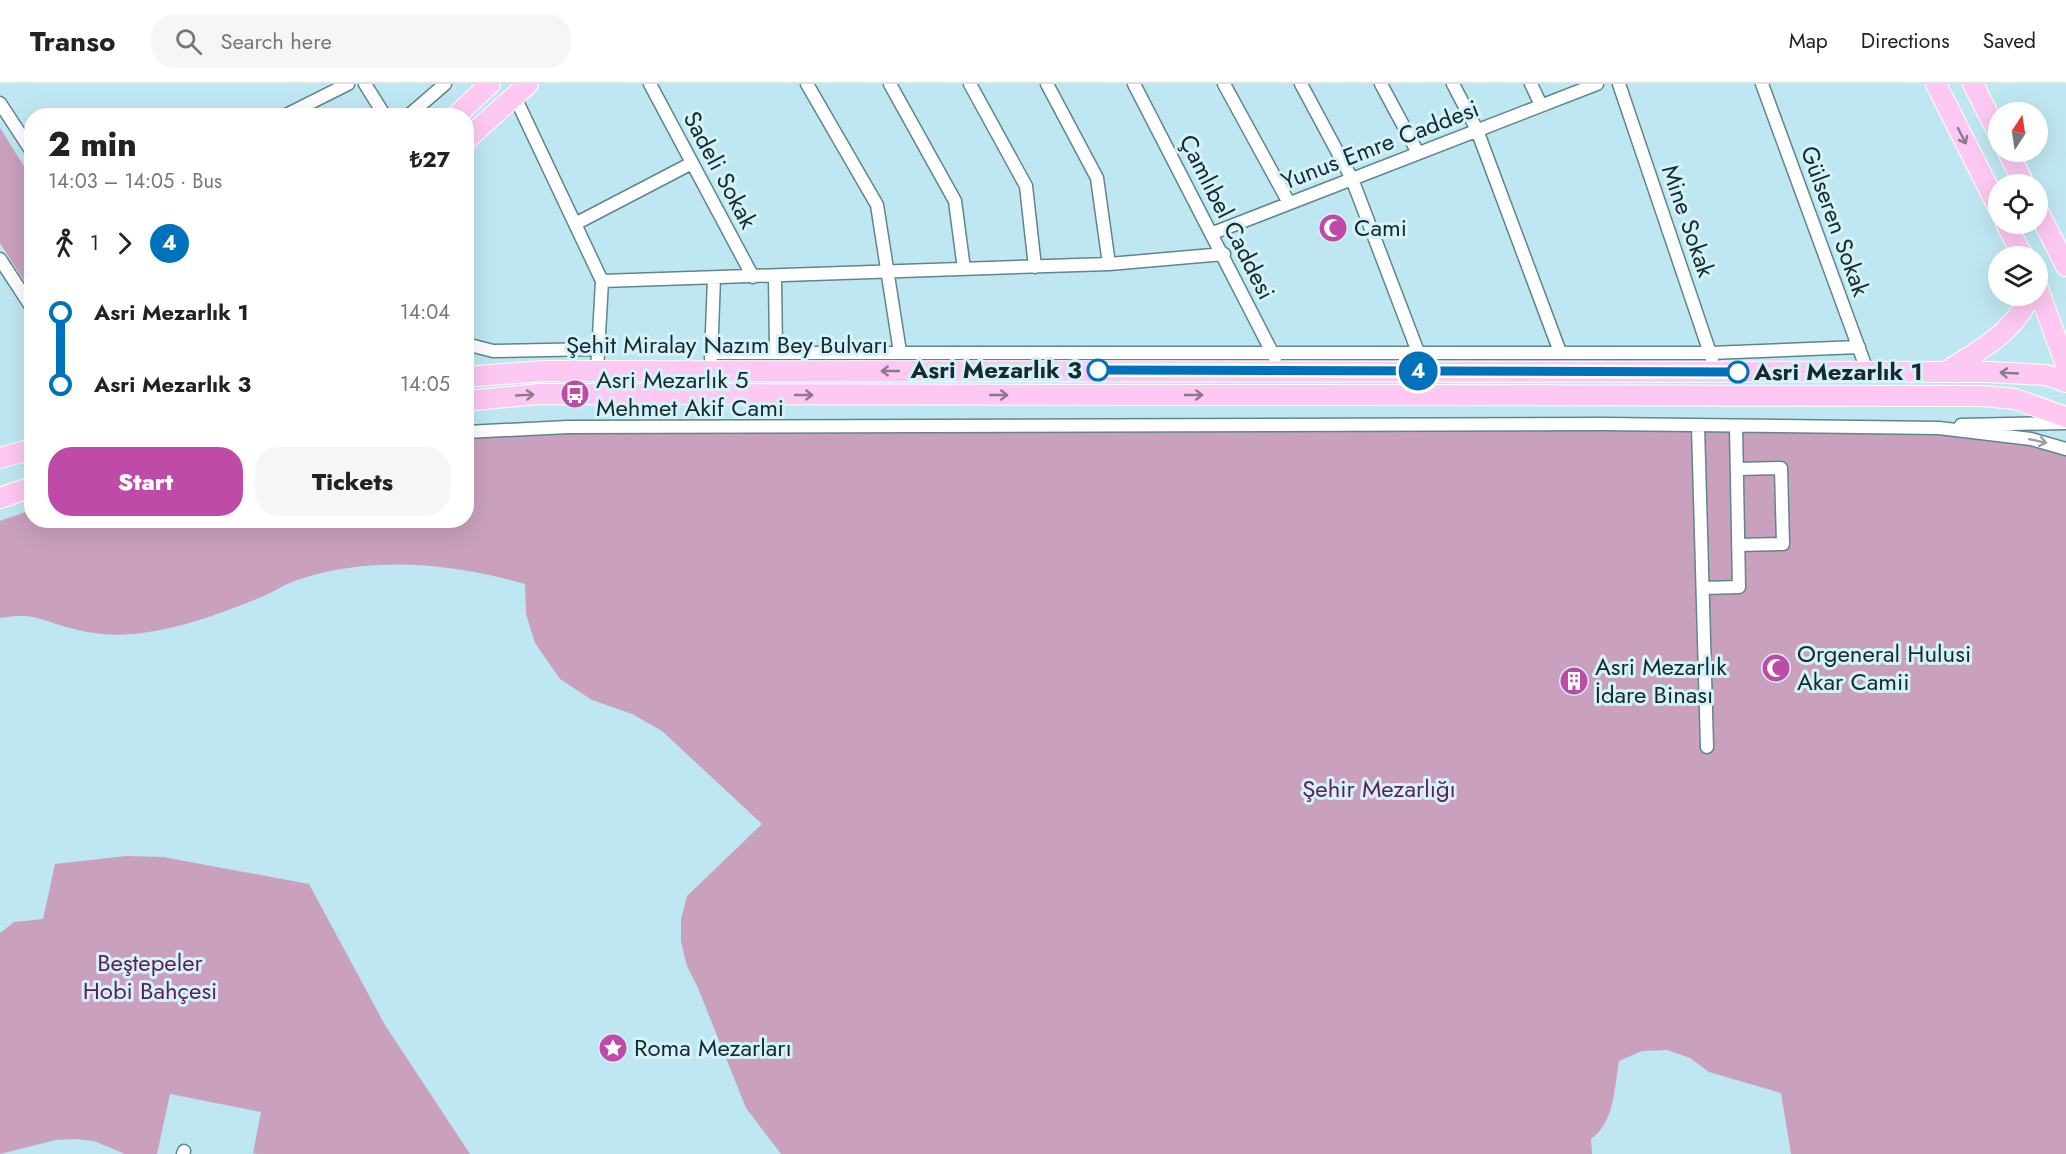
<!DOCTYPE html>
<html lang="en">
<head>
<meta charset="utf-8">
<style>
	:root { --surface:#fff; --page:#f6f6f6; --text:#222; --muted:#767676; --line:#e0e0e0; --accent:#bd4ba7 }
	body { margin:0; font-family:Jost,sans-serif; background:var(--page); color:var(--text); height:100vh; display:flex; flex-direction:column; font-size:22px; white-space:nowrap }
	* { box-sizing:border-box; margin:0 }
	p { font-size:20px; color:var(--muted) }
	.icon { flex:none; width:33px; height:33px; fill:none; stroke:currentColor; stroke-width:2; stroke-linecap:round; stroke-linejoin:round }
	.map { position:relative; flex:1; overflow:hidden }
	.side { position:absolute; left:24px; top:24px; width:450px; height:420px; display:flex; flex-direction:column; background:var(--surface); border-radius:24px; box-shadow:0 6px 24px #0002 }
	.side>* { flex:none }
	.badge { padding:0 12px; border-radius:20px; font-size:21px; line-height:39px }
	.needle { width:39px; rotate:12deg }
	.fabs { position:absolute; left:1988px; top:18px; display:grid; gap:12px }
	.fabs a { display:grid; place-items:center; width:60px; height:60px; border-radius:50%; background:var(--surface); box-shadow:0 6px 24px #0002; font-size:30px }
	.map>.badge { position:absolute; translate:-50% -50%; box-shadow:0 0 0 3px #fff }
	.legs { display:flex; align-items:center; gap:9px; height:66px; padding:0 24px; font-size:20px }
	.legs p { margin-inline-start:auto }
	.headline { display:flex; align-items:center; justify-content:space-between; height:102px; padding:0 24px }
	h1 { font-size:33px; font-weight:800; line-height:45px }
	.action { display:flex; gap:12px; margin-top:auto; padding:12px 24px }
	.action a { flex:1; height:69px; border-radius:24px; background:var(--accent); color:#fff; font-size:24px; font-weight:800; line-height:69px; text-align:center }
	.action a+a { background:var(--page); color:var(--text) }
	ul { padding:0 24px; list-style:none }
	li { display:flex; align-items:center; gap:21px; height:72px; font-size:22px }
	li i { display:grid; place-items:center; width:9px; height:100%; margin:0 8px; background:currentColor }
	li i::after { content:''; width:15px; height:15px; margin:-8px; border:4px solid; border-radius:50%; background:var(--surface) }
	li p { margin-inline-start:auto }
	li:first-child i { background:linear-gradient(#0000 50%,currentColor 0) }
	li:last-child i { background:linear-gradient(currentColor 50%,#0000 0) }
	header { display:flex; align-items:center; gap:36px; box-sizing:border-box; height:84px; padding:0 30px; background:var(--surface); border-bottom:2px solid var(--line) }
	header strong { font-size:28px }
	nav { display:flex; gap:33px; margin-inline-start:auto; font-size:21px }
	.search { width:420px; height:54px; background:var(--page); display:flex; align-items:center; gap:15px; box-sizing:border-box; padding:0 21px; border-radius:24px; color:var(--muted); font-size:22px }
	.map>svg:first-child { display:block }
	.green { fill:#c9a1be }
	.lines { fill:none; stroke-linecap:round; stroke-linejoin:round }
	.street-casing { stroke:#5f858e; stroke-width:15 }
	.primary-casing { stroke:#fff; stroke-width:22 }
	.street { stroke:#fff; stroke-width:12 }
	.primary { stroke:#fdc8f1; stroke-width:20 }
	.oneway { stroke:#8c788f }
	.oneway2 { stroke:#989fa0 }
	.line-1-casing { stroke:#fff; stroke-width:14 }
	.line-1 { stroke:#0072bc; stroke-width:9 }
	.stop-1-dot { fill:#fff; stroke:#0072bc; stroke-width:3 }
	.labels { text-anchor:middle; stroke-width:6; stroke-linejoin:round; paint-order:stroke }
	.street-label { font-size:24px; fill:#1a292d; stroke:#d3f3fb }
	.poi-label { font-size:24px; fill:#1a292d; stroke:#d3f3fb; text-anchor:start }
	.stop-label { font-size:24px; font-weight:bold; fill:#1a292d; stroke:#d3f3fb; text-anchor:end }
	.park-label { font-size:24px; fill:#631c56; stroke:#d3f3fb }
</style>
</head>
<body>
<header>
<strong>Transo</strong>
<div class="search"><svg class="icon" aria-label="search" viewBox="0 0 24 24"><circle cx="10" cy="10" r="6"/><path d="M15 15l6 6"/></svg>Search here</div>
<nav><a>Map</a><a>Directions</a><a>Saved</a></nav>
</header>
<div class="map">
<svg width="2066" height="1070" viewBox="0 0 2066 1070">
	<rect width="100%" height="100%" fill="#bfe7f2"/>
	<!-- green -->
	<path class="green" d="M0,44L31,93V208L0,159Z
		M1409,342L2009,351L2066,365V1070H1791L1781,1009L1709,988L1690,974L1667,966L1642,967L1619,977C1614,1004 1615,1038 1591,1055L1592,1070H781L746,1024L698,904L687,882L681,858V835L687,812L762,740L662,647L632,630L592,616L560,595L535,559L526,530L525,500C452,479 371,471 297,496C285,500 275,507 264,512C223,529 177,546 133,550C112,552 90,550 70,544C40,536 34,528 0,534V437L31,426L32,436H466L467,349L1037,348Z
		M126,772L163,773L309,800L385,941L470,1070H257L253,1069L261,1028L170,1010L157,1070H125L94,1057L75,1055L56,1056L0,1070V849L14,838L43,835L55,780Z"/>
	<g class="lines">
		<!-- street casing -->
		<g class="street-casing">
			<path id="street" d="M365,0L385,32
				M650,0L753,193
				M807,0L877,121L900,268
				M890,0L955,117L964,185
				M970,0L1026,102L1035,183
				M1047,0L1097,94L1109,180
				M1134,0L1275,274
				M1224,0L1289,119
				M1301,0L1352,95L1418,268
				M1381,0L1418,69
				M1453,0L1477,46L1560,268
				M1531,0L1541,21
				M1619,0L1712,275
				M1762,0L1868,289
				M515,13L602,197L597,287
				M0,19L32,68
				M284,32L348,0
				M408,32L445,0
				M575,140L692,79
				M1213,149L1597,0
				M0,175L32,224
				M775,192L776,268
				M602,197L1109,180L1224,170
				M466,260L493,267L598,265
				M711,269H1710L1859,263
				M711,274L714,194
				M1961,341L2066,339
				M1698,342L1707,663
				M466,348L568,343L1603,340L1939,344L2031,355L2066,365
				M1737,385L1781,384L1783,460L1738,461
				M1704,504L1739,503L1736,342
				M183,1070L184,1067"/>
		</g>
		<!-- primary casing -->
		<g class="primary-casing">
			<path id="primary" d="M1936,0L1998,123
				M1973,0L1998,49
				M456,32L490,0
				M466,56L528,0
				M2008,68L2024,100
				M2037,125L2066,182
				M2006,140L2023,172
				M2037,202L2066,281
				M1946,288C1980,265 2012,251 2030,212
				M466,293L543,287L1989,288L2046,291L2066,298
				M466,317L539,310L1982,312L2015,315L2066,333
				M0,374L32,365
				M0,414L32,403"/>
		</g>
		<!-- street -->
		<use href="#street" class="street"/>
		<!-- primary -->
		<use href="#primary" class="primary"/>
	</g>
	<!-- one-way arrows -->
	<defs><path id="oneway-shaft" d="M-6 0H5M1.5-3L5.5 0L1.5 3" fill="none" stroke-width="1.6" stroke-linecap="round" stroke-linejoin="round" transform="scale(1.5)"/></defs>
	<g class="oneway">
		<use href="#oneway-shaft" transform="translate(1962 52) rotate(63)"/>
		<use href="#oneway-shaft" transform="translate(890 287) rotate(180)"/>
		<use href="#oneway-shaft" transform="translate(2009 289) rotate(-177)"/>
		<use href="#oneway-shaft" transform="translate(525 311) rotate(-3)"/>
		<use href="#oneway-shaft" transform="translate(804 311)"/>
		<use href="#oneway-shaft" transform="translate(999 311)"/>
		<use href="#oneway-shaft" transform="translate(1194 311)"/>
	</g>
	<use class="oneway2" href="#oneway-shaft" transform="translate(2038 357) rotate(12)"/>
	<g class="lines">
		<!-- line-1 casing -->
		<g class="line-1-casing">
			<path id="line-1" d="M1098,286L1738,288"/>
		</g>
		<!-- line-1 -->
		<use href="#line-1" class="line-1"/>
	</g>
	<!-- icons -->
	<defs>
		<g id="mosque-disc" transform="scale(1.5)"><circle r="9.5" fill="#bd4ba7" stroke="#d3f3fb"/><path d="M3.5-4.9A6 6 0 1 0 3.5 4.9A5 5 0 1 1 3.5-4.9Z" fill="#fff"/></g>
		<g id="bus-disc" transform="scale(1.5)"><circle r="9.5" fill="#bd4ba7" stroke="#d3f3fb"/><path d="M-5-6H5V4H4V6H2V4H-2V6H-4V4H-5ZM-3.5-4V0h7V-4ZM-3.5 1.2v1.5H-2V1.2ZM2 1.2v1.5H3.5V1.2Z" fill="#fff"/></g>
		<g id="building-disc" transform="scale(1.5)"><circle r="9.5" fill="#bd4ba7" stroke="#d3f3fb"/><path d="M-4-6H4V6H1V3H-1V6H-4ZM-2.5-4.3h1.7v1.8h-1.7ZM.8-4.3h1.7v1.8H.8ZM-2.5-1h1.7V.8h-1.7ZM.8-1h1.7V.8H.8Z" fill="#fff"/></g>
		<g id="sight-disc" transform="scale(1.5)"><circle r="9.5" fill="#bd4ba7" stroke="#d3f3fb"/><path d="M0-6L1.8-2.2L6-1.7L2.9 1.2L3.7 5.4L0 3.3L-3.7 5.4L-2.9 1.2L-6-1.7L-1.8-2.2Z" fill="#fff"/></g>
	</defs>
	<g fill-rule="evenodd">
		<use href="#mosque-disc" x="1333" y="144"/>
		<use href="#bus-disc" x="575" y="310"/>
		<use href="#mosque-disc" x="1776" y="584"/>
		<use href="#building-disc" x="1574" y="597"/>
		<use href="#sight-disc" x="613" y="964"/>
	</g>
	<!-- markers -->
	<g class="stop-1-dot">
		<circle cx="1098" cy="286" r="10"/>
		<circle cx="1738" cy="288" r="10"/>
	</g>
	<g class="labels">
		<!-- street labels -->
		<g class="street-label">
			<text transform="translate(1380 61) rotate(-21)" y="8">Yunus Emre Caddesi</text>
			<text transform="translate(720 86) rotate(62)" y="8">Sadeli Sokak</text>
			<text transform="translate(1227 133) rotate(63)" y="8">Çamlıbel Caddesi</text>
			<text transform="translate(1688 137) rotate(71)" y="8">Mine Sokak</text>
			<text transform="translate(1835 137) rotate(70)" y="8">Gülseren Sokak</text>
			<text x="727" y="269">Şehit Miralay Nazım Bey Bulvarı</text>
		</g>
		<!-- poi labels -->
		<g class="poi-label">
			<text x="1354" y="152">Cami</text>
			<text x="596" y="304">Asri Mezarlık 5<tspan x="596" dy="28">Mehmet Akif Cami</tspan></text>
			<text x="1797" y="578">Orgeneral Hulusi<tspan x="1797" dy="28">Akar Camii</tspan></text>
			<text x="1595" y="591">Asri Mezarlık<tspan x="1595" dy="28">İdare Binası</tspan></text>
			<text x="634" y="972">Roma Mezarları</text>
		</g>
		<!-- stop labels -->
		<g class="stop-label">
			<text x="1082" y="294">Asri Mezarlık 3</text>
			<text x="1754" y="296" text-anchor="start">Asri Mezarlık 1</text>
		</g>
		<!-- park labels -->
		<g class="park-label">
			<text x="1379" y="713">Şehir Mezarlığı</text>
			<text x="150" y="887">Beştepeler<tspan x="150" dy="28">Hobi Bahçesi</tspan></text>
		</g>
	</g>
</svg>
<div class="fabs">
<a><svg class="needle" viewBox="-14 -14 28 28"><path d="M0-13l5 13h-10z" fill="#e53935"/><path d="M0 13l5-13h-10z" fill="#767676"/></svg></a>
<a><svg class="icon" aria-label="locate" viewBox="0 0 24 24"><circle cx="12" cy="12" r="6"/><path d="M12 2v4M12 18v4M2 12h4M18 12h4"/></svg></a>
<a><svg class="icon" aria-label="layers" viewBox="0 0 24 24"><path d="M12 4l9 5-9 5-9-5zM3 14l9 5 9-5"/></svg></a>
</div>
<b class="badge" style="left:1418px;top:287px;background:#0072bc;color:#fff">4</b>
<section class="side">
<div class="headline"><div><h1>2 min</h1><p>14:03 – 14:05 · Bus</p></div><b>₺27</b></div>
<div class="legs"><svg class="icon" aria-label="walk" viewBox="0 0 24 24"><circle cx="13" cy="4" r="2"/><path d="M13 8l-2 6 4 7M11 14l-3 7M7 12l3-4h3l4 4"/></svg>1<svg class="icon" aria-label="forward" viewBox="0 0 24 24"><path d="M9 5l7 7-7 7"/></svg><b class="badge" style="background:#0072bc;color:#fff">4</b></div>
<ul>
<li><i style="color:#0072bc"></i><b>Asri Mezarlık 1</b><p>14:04</p></li>
<li><i style="color:#0072bc"></i><b>Asri Mezarlık 3</b><p>14:05</p></li>
</ul>
<div class="action"><a>Start</a><a>Tickets</a></div>
</section>
</div>
</body>
</html>
